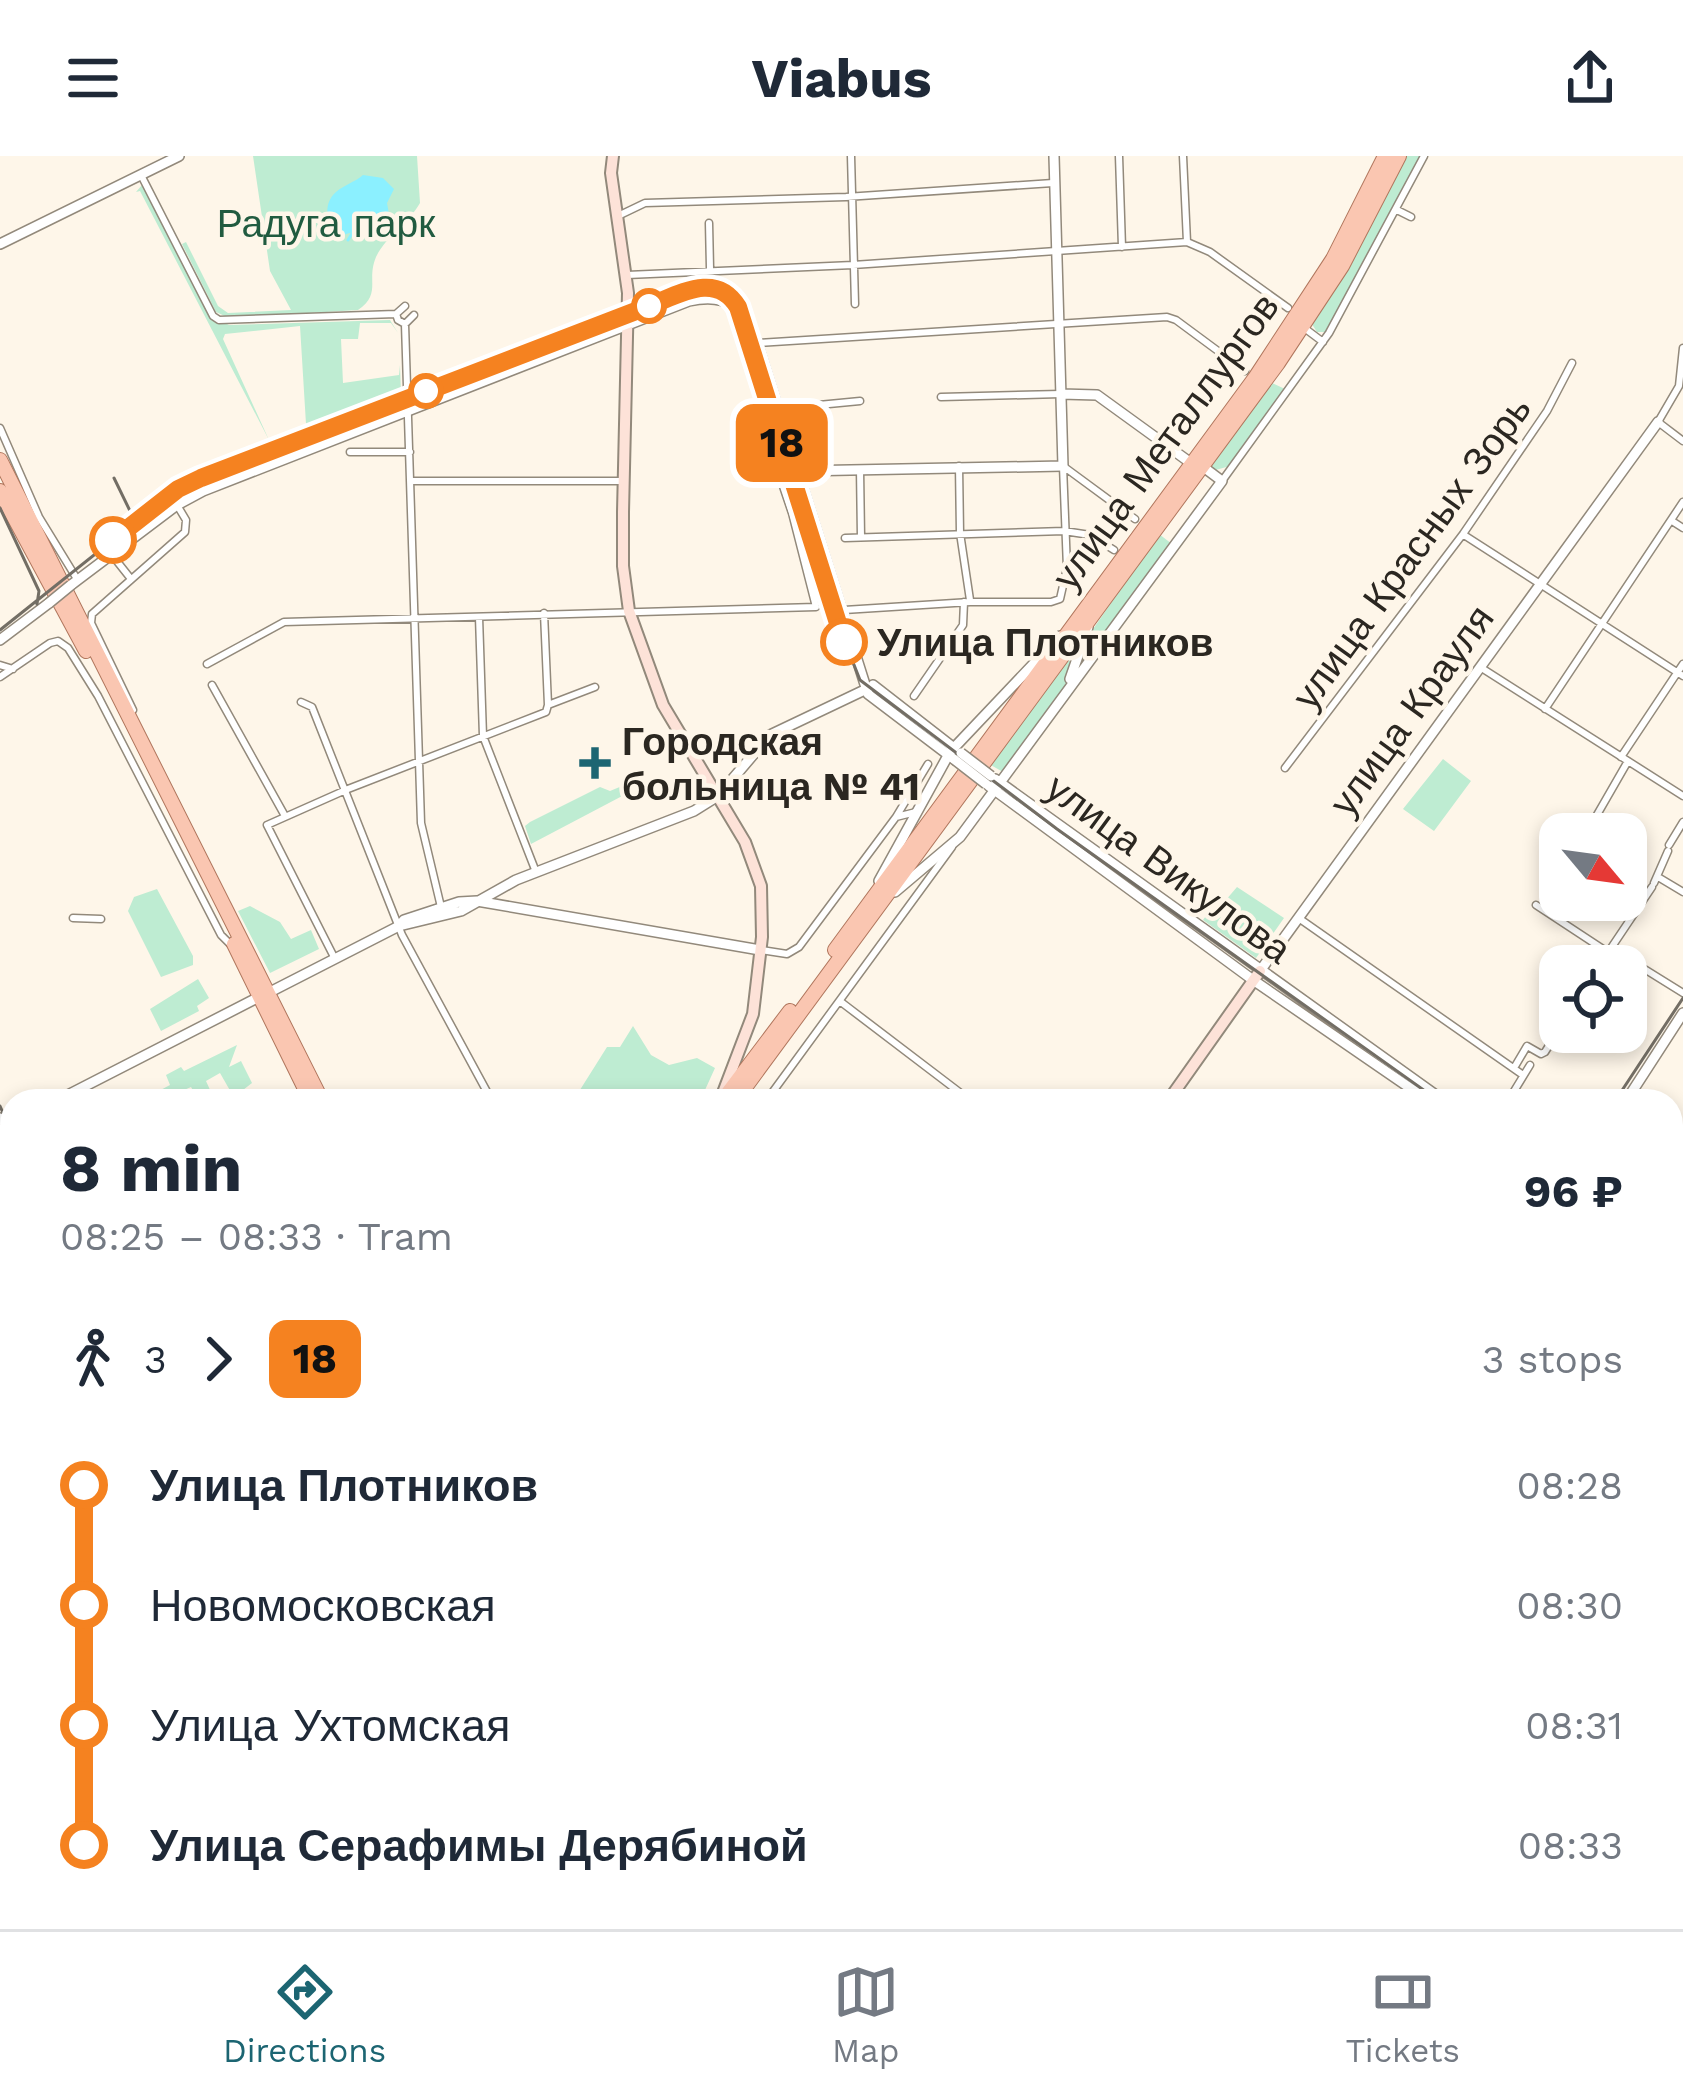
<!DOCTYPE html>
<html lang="en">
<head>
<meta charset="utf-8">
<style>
	:root { --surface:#fff; --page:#f6f6f7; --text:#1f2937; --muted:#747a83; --line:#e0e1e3; --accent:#1c6572 }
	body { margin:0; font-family:"Work Sans",sans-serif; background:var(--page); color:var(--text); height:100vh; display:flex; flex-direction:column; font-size:45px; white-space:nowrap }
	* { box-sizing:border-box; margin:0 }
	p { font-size:39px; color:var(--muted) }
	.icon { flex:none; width:66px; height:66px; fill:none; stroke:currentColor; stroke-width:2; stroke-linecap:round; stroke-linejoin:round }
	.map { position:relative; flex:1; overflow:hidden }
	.side { position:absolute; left:0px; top:933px; width:1683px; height:840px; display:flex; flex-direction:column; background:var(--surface); border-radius:36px 36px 0 0; box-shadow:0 6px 18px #0003 }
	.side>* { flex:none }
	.badge { padding:0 24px; border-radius:18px; font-size:42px; line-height:78px }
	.needle { width:78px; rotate:119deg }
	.buttons { position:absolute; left:1539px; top:657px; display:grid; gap:24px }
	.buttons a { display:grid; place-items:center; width:108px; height:108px; border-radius:24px; background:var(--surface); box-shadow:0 6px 18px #0003; font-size:60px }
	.map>.badge { position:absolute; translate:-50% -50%; box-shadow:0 0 0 6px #fff }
	.legs { display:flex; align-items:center; gap:18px; height:132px; padding:0 60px; font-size:39px }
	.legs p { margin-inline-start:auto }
	.head { display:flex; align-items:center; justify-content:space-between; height:204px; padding:0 60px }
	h1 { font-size:66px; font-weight:700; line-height:90px }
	ul { padding:0 60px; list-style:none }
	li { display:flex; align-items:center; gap:42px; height:120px; font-size:45px }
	li i { display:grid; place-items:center; width:18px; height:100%; margin:0 15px; background:currentColor }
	li i::after { content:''; width:30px; height:30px; margin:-15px; border:9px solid; border-radius:50%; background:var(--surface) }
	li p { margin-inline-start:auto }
	li:first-child i { background:linear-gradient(#0000 50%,currentColor 0) }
	li:last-child i { background:linear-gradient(currentColor 50%,#0000 0) }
	header { display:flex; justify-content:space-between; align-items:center; height:156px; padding:0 60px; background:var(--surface); font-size:54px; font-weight:700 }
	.tab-bar { display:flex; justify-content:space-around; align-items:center; height:168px; border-top:3px solid var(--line); background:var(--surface); font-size:33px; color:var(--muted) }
	.tab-bar a { display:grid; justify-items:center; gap:6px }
	.tab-bar .selected { color:var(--accent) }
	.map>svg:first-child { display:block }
	.green { fill:#beecd2 }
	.water { fill:#8bf0ff }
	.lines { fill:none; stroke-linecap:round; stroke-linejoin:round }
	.stream { stroke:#8bf0ff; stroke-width:3 }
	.minor-casing { stroke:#92897b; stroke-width:9 }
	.tertiary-casing { stroke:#92897b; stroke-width:12 }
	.secondary-casing { stroke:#92897b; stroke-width:14 }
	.primary-casing { stroke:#b0765d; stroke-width:16 }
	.minor { stroke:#fff; stroke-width:6 }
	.tertiary { stroke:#fff; stroke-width:9 }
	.secondary { stroke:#fde2d8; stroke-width:10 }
	.primary { stroke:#fac6b1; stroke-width:14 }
	.tram { stroke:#736e65; stroke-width:3 }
	.rail { stroke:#736e65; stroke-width:3; stroke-dasharray:18 9; stroke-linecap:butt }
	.tertiary-bridge-casing { stroke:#92897b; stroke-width:12; stroke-linecap:butt }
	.tertiary-bridge { stroke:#fff; stroke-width:9 }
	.line-1-casing { stroke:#fff; stroke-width:27 }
	.line-1 { stroke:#f58220; stroke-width:18 }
	.stop-1-dot { fill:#fff; stroke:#f58220; stroke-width:6 }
	.poi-dot { fill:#1c6572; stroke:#fef6e9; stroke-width:4.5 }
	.labels { text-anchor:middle; stroke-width:9; stroke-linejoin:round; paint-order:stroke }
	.park-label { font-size:39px; fill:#215b40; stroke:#fef6e9 }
	.street-label { font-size:39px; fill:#2b2721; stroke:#fef6e9 }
	.stop-label { font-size:39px; font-weight:bold; fill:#2b2721; stroke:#fef6e9; text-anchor:start }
	.poi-label { font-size:39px; font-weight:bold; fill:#2b2721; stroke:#fef6e9; text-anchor:start }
</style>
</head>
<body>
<header><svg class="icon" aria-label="menu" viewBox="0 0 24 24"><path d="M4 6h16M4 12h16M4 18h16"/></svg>Viabus<svg class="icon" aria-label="share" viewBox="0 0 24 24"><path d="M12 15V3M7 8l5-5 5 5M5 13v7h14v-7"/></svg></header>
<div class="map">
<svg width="1683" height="1773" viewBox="0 0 1683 1773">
	<rect width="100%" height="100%" fill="#fef6e9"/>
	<!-- green -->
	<path class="green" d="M253,0H417L420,47C409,67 386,80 376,101C366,125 382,137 358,154L229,162L216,156L182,88L186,86L218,150L228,157L291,154L270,115Z
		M1402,0H1421L1348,139L1325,176H1317L1310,165Z
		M142,29L209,159L229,169L390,164L398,177L391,167H360L358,183H341L343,227L399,219L400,209L401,239L279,286L276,281L306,268L300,170L225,178L223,183L269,284L140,35L136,36Z
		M1270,226L1285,233L1230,310L1212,315L1207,311Z
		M1159,378L1172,388L1075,520L1091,476Z
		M1080,484L1064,533L1003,616L989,608Z
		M1443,603L1471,625L1434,675L1403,653Z
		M622,630L626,638L531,688L525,670L530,666L600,631L610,635Z
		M1237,731L1284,762L1256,802L1203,764L1219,742L1225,745Z
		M157,733L193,800V809L161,821L128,755L134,741Z
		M250,750L280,766L291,783L311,774L319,793L270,817L238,755Z
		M198,823L209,842L197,850L199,855L161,875L150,853Z
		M633,870L651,899L669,909L697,902L715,912L700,945H573L607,891H620Z
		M237,889L229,911L241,905L252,927L243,934L264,945H236L220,917L206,925L215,945H199L191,931L159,945L155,937L170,929L166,919L181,911L184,915Z
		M374,1761H580L572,1773H373Z"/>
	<!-- water -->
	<path class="water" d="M363,19L383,22L394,33L387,47L391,69L378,83L353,76L343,79C327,72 321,49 336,36C344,29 355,26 363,19Z"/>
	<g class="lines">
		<!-- stream -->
		<path class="stream" d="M348,84L353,76"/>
		<!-- minor casing -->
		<g class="minor-casing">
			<path id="minor" d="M851,0L855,148
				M1119,0L1122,91
				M1183,0L1187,86
				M141,19L213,160L219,164L396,158L405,150
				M1397,54L1411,61
				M620,59L645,47L846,41L1053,27
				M709,67L710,112
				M627,119L853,109L1187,86L1210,96L1288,152
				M396,158L398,164L405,168L421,667L441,751
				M405,168L414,159
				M1303,171L1323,186
				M757,187L1167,161L1176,164L1245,215
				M1683,192L1679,230L1658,266L1683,285
				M941,241L1061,238
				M777,253L860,245
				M0,272L39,361L77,423
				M350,296H410
				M959,310L960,377L970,444
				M1063,310L1135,363
				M860,313L861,381
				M411,325H622
				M1222,325L1329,177L1424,0
				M1672,365L1683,372
				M1464,379L1683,520
				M845,382L1064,375L1090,379L1114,394
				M112,399L131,423
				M844,454L970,446H1051L1060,443L1067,412L1063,310
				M544,457L548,549
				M479,461L483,580L536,716
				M207,508L284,466L816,451L792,357L759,259
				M0,509L13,513
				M1480,511L1683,640
				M0,521L50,487L58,485L68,492L98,540L221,779L232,790
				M212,529L285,660
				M914,540L963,469L964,446
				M301,546L312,551L402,779L492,945
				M1545,553L1683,346
				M133,554L91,467L92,458L185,376L186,364L177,349
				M1621,601L1683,508
				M1285,612L1463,378L1547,255L1572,207
				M896,661L928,608
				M1586,678L1628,605
				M1669,689L1683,666
				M1658,721L1683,736
				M1654,727L1668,695
				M1536,749L1609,797L1617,796L1683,837
				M73,762L101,763
				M1300,763L1523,919
				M761,794L787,798L799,791L896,661L916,656
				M335,803L267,669L348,633L546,556L548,549L595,531
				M1599,810L1652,731
				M841,846L971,945
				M1514,912L1527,890L1541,898L1545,896L1560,872
				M766,945L952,691
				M1508,945L1530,909
				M1671,989L1683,996
				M1671,1084L1683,1067
				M1671,1108L1683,1116
				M1671,1228L1683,1237
				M1671,1274L1683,1256
				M1671,1371L1683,1354
				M803,1761L822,1773
				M930,1761L948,1773
				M10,1773L14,1761
				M370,1773L371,1761
				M851,1773L859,1761
				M1188,1773L1194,1761
				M1351,1773L1358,1761"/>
		</g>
		<!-- tertiary casing -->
		<g class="tertiary-casing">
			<path id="tertiary" d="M0,88L179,0
				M1061,238L1097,239L1195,310
				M799,315L1063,310L1054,0
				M71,429L177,349L203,335L689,145C729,136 744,153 757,187L868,538L955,604
				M0,484L49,447
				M1070,523L1088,471
				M873,529L954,592
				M995,623L1444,945
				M989,630L1253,824L1429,945
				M879,725L950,596L1060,480
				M895,736L960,681L1222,325L1202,310
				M399,770L461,755L516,724L694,655L718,640L770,579L873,530
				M1260,815L1658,266
				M270,836L399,770L404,764L459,746L477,745L760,794
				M56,945L261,840
				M1626,945L1683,857
				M0,962L12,973
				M0,975L12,987
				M6,1517L12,1530
				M0,1554L12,1548
				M1075,1761L1095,1773"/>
		</g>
		<!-- secondary casing -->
		<g class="secondary-casing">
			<path id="secondary" d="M613,0L611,17L628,137L623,356V410L629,455L663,549L745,686L761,730L762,781L753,858L721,942
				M1168,945L1260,815
				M1437,1773L1444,1761
				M1486,1773L1496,1761"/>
		</g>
		<!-- primary casing -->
		<g class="primary-casing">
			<path id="primary" d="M0,304L322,945
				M0,335L86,495
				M234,788L311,945
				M835,794L1255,222L1333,103L1385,0
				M722,945L790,855
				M735,945L1278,207L1342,110L1399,0
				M651,1761L652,1773
				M1512,1761L1533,1773
				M1532,1761L1552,1773
				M215,1773L223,1761
				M1053,1773L1061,1761
				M1076,1773L1084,1761"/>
		</g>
		<!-- minor -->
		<use href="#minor" class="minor"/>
		<!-- tertiary -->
		<use href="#tertiary" class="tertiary"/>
		<!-- secondary -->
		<use href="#secondary" class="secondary"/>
		<!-- primary -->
		<use href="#primary" class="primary"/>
		<!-- tram -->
		<path class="tram" d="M114,322L132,359L127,376
			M0,352L39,435L37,448
			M0,474L158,348L201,322L649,150L699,131H717L738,151L845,486L860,524L1057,673L1439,945
			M1615,945L1683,842
			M0,950L12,977
			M1597,1761L1618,1773
			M365,1773L366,1761
			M1064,1773L1072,1761
			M1496,1773L1506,1761"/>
		<!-- rail -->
		<path class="rail" d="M1671,1476L1683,1472
			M1601,1773L1605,1761"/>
		<!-- tertiary-bridge casing -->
		<g class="tertiary-bridge-casing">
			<path id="tertiary-bridge" d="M49,447L71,429
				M961,597L991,620
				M955,604L986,628"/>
		</g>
		<!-- tertiary-bridge -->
		<use href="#tertiary-bridge" class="tertiary-bridge"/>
	</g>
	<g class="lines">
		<!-- line-1 casing -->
		<g class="line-1-casing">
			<path id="line-1" d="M113,384L178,333L201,322L649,150C680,138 716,115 738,151L844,486"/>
		</g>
		<!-- line-1 -->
		<use href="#line-1" class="line-1"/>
	</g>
	<!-- markers -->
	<g class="stop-1-dot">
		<circle cx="649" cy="150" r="15"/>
		<circle cx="426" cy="235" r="15"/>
		<circle cx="113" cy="384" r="21"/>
		<circle cx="844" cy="486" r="21"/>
	</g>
	<path class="poi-dot" d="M589 589h12v12h12v12h-12v12h-12v-12h-12v-12h12z"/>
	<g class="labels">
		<!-- park labels -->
		<g class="park-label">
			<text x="326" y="81">Радуга парк</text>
		</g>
		<!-- street labels -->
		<g class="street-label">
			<text transform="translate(1165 285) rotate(-54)" y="14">улица Металлургов</text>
			<text transform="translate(1411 396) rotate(-54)" y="14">улица Красных Зорь</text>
			<text transform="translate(1411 554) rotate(-54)" y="14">улица Крауля</text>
			<text transform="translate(1169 712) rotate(36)" y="14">улица Викулова</text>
		</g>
		<!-- stop labels -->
		<g class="stop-label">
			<text x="877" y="500">Улица Плотников</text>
		</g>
		<!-- poi labels -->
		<g class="poi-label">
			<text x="622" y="599">Городская<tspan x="622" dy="45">больница № 41</tspan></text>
		</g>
	</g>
</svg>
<div class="buttons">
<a><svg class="needle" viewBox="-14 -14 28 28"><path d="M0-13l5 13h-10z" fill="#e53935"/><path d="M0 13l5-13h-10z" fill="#747a83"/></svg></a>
<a><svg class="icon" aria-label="locate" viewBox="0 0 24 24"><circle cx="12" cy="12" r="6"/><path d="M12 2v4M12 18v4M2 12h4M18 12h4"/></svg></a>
</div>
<b class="badge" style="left:782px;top:287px;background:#f58220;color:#111">18</b>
<section class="side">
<div class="head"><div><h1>8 min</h1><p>08:25 – 08:33 · Tram</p></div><b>96 ₽</b></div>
<div class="legs"><svg class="icon" aria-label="walk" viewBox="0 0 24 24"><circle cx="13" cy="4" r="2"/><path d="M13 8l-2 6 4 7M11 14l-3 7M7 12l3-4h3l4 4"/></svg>3<svg class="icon" aria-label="forward" viewBox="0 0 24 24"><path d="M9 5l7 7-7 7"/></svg><b class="badge" style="background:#f58220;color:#111">18</b><p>3 stops</p></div>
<ul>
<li><i style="color:#f58220"></i><b>Улица Плотников</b><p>08:28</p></li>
<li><i style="color:#f58220"></i><span>Новомосковская</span><p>08:30</p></li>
<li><i style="color:#f58220"></i><span>Улица Ухтомская</span><p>08:31</p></li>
<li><i style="color:#f58220"></i><b>Улица Серафимы Дерябиной</b><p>08:33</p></li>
</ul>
</section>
</div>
<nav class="tab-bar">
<a class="selected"><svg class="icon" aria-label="directions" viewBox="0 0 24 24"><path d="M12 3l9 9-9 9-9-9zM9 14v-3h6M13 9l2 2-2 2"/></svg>Directions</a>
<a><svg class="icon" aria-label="map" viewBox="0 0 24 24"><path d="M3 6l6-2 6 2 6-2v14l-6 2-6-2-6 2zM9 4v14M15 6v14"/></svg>Map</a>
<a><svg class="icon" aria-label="tickets" viewBox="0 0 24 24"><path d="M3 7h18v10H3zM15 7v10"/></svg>Tickets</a>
</nav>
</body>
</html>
